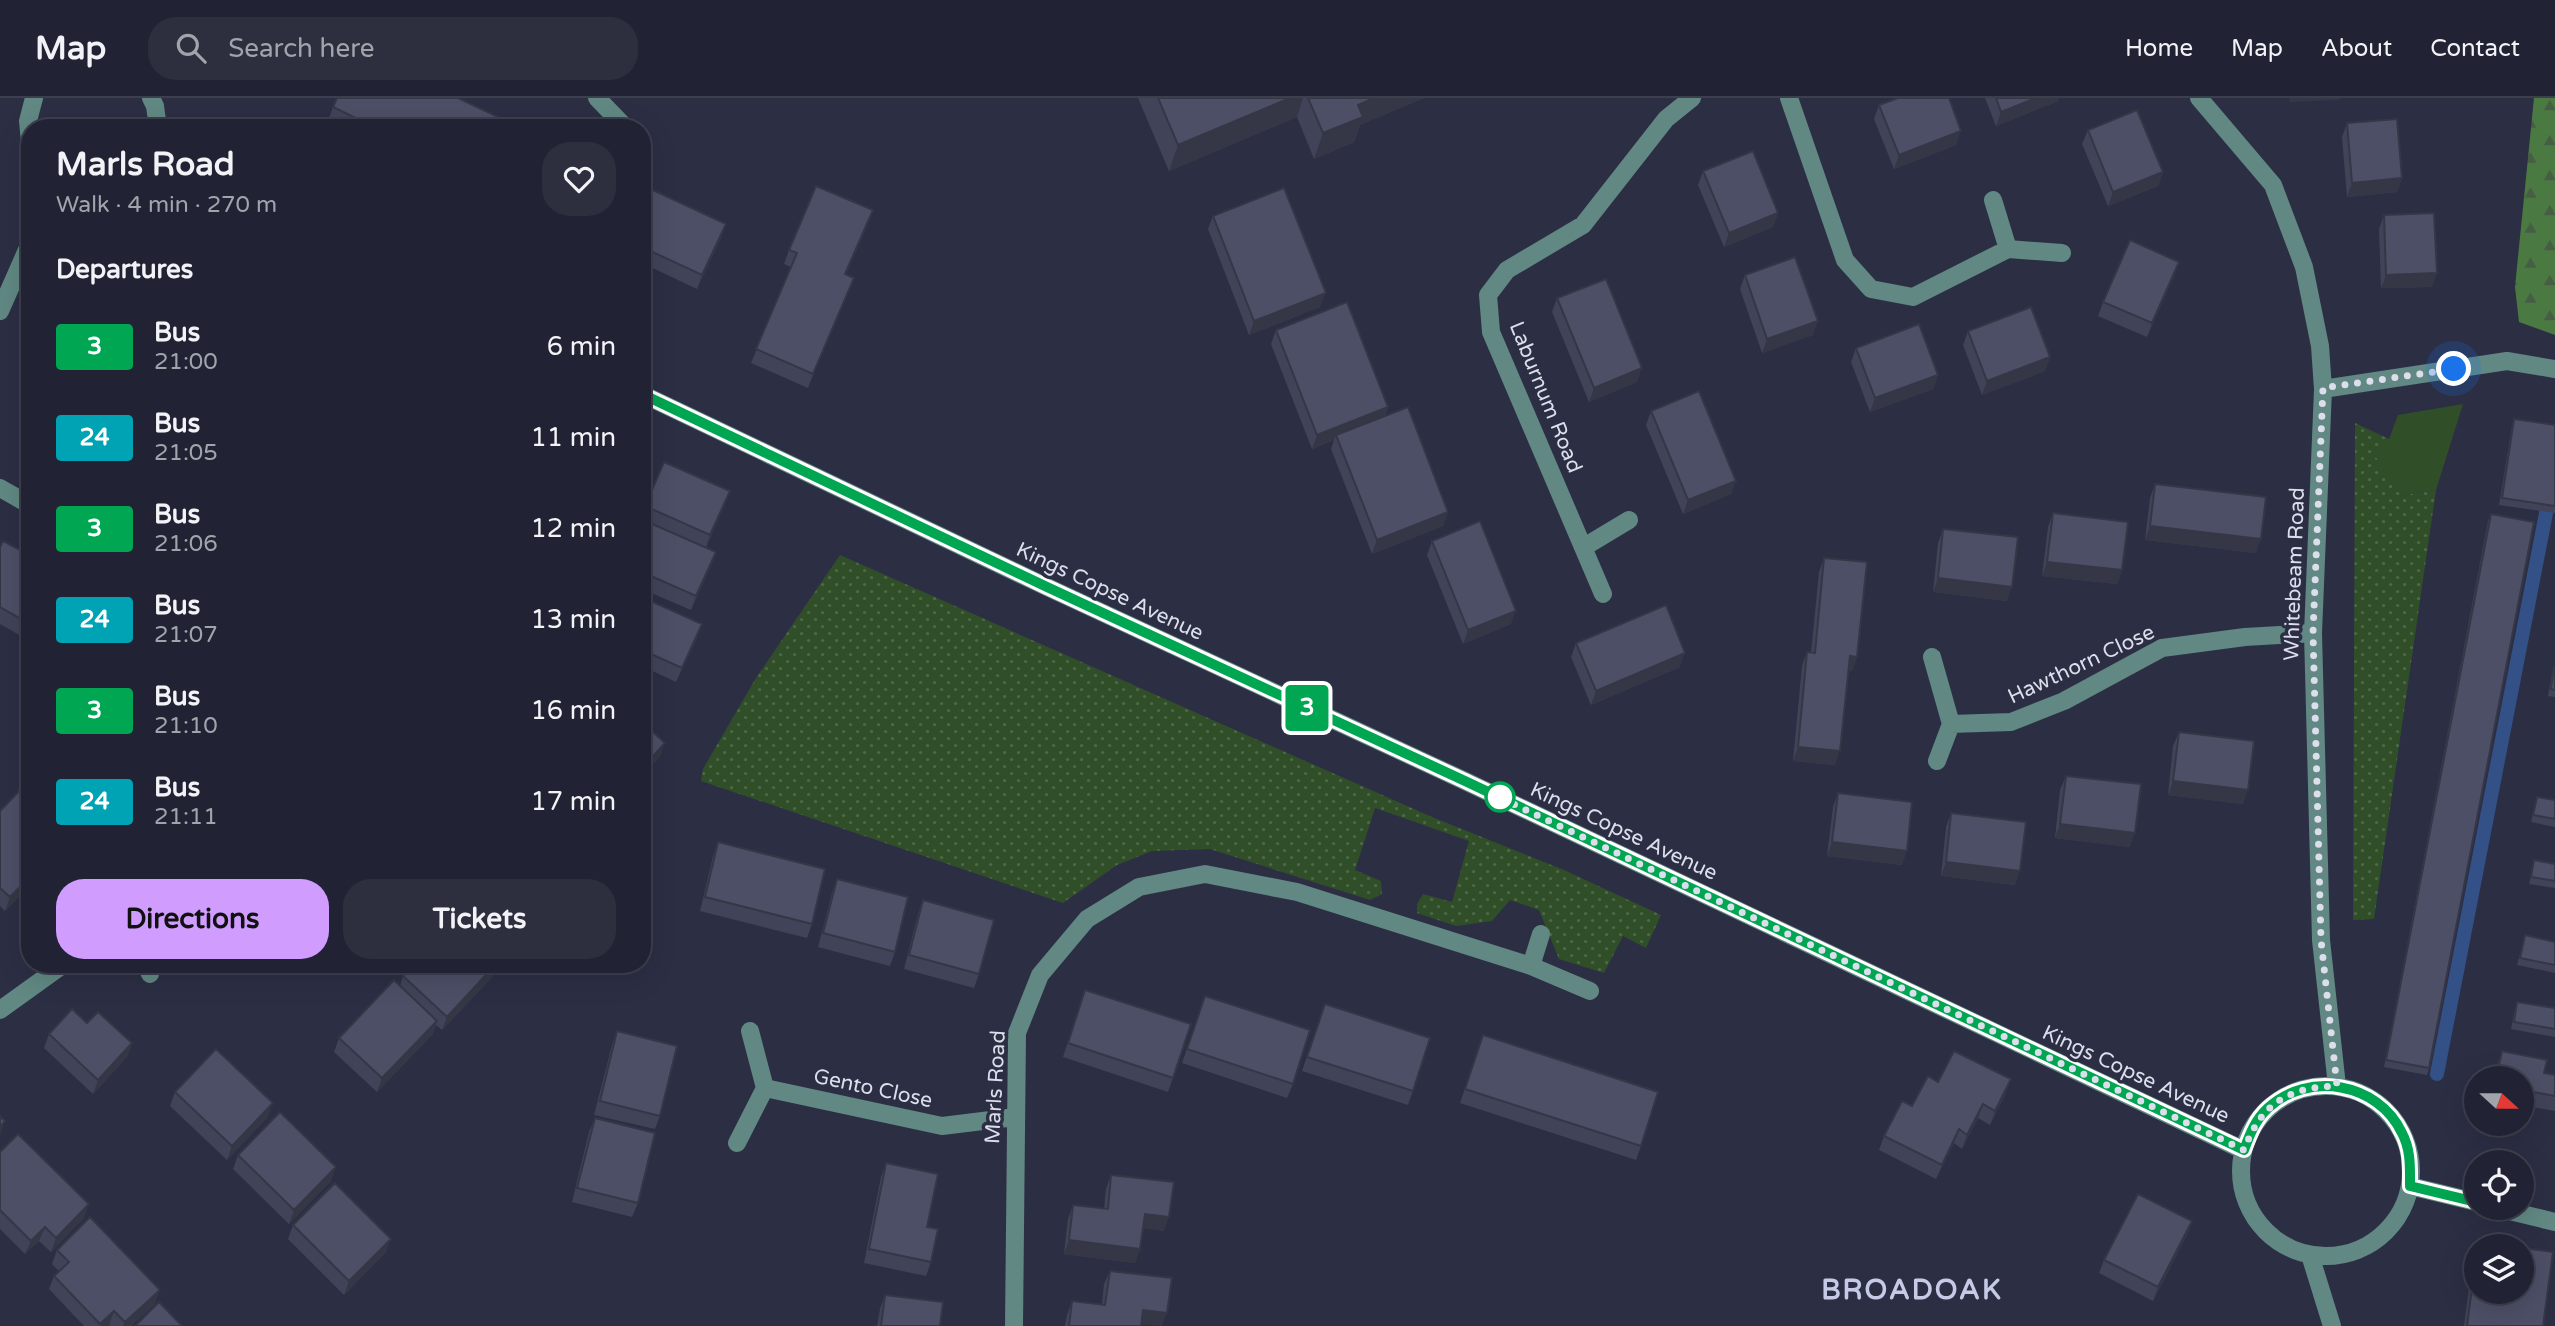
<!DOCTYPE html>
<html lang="en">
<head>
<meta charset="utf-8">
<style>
	:root { --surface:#212233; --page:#2d2f3f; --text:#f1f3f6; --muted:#a2a4ac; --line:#3e3f4e; --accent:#d09dff }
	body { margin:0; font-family:"Varela Round",sans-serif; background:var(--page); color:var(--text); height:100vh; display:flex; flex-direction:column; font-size:26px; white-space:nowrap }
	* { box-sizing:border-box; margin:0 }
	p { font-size:23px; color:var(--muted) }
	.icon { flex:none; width:38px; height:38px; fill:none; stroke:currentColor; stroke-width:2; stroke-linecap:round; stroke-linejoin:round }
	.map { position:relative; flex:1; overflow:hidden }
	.panel { position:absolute; left:21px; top:21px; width:630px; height:854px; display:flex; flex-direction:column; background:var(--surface); border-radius:28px; box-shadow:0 7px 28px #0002,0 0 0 2px var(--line) }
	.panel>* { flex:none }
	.badge { padding:0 14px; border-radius:5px; font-size:24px; line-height:46px }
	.needle { width:46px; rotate:111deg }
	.fabs { position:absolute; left:2464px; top:968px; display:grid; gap:14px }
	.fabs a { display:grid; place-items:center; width:70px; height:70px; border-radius:50%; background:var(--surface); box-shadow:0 7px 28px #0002,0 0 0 2px var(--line); font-size:35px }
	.you { position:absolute; width:35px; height:35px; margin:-18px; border:5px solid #fff; border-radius:50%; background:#1a73e8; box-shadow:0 0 0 10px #1a73e833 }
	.map>.badge { position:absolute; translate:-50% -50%; box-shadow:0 0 0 4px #fff }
	h2 { padding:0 35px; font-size:26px; line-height:63px }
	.round { display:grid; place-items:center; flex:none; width:74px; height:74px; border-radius:28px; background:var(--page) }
	.summary { display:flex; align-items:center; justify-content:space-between; height:119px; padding:0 35px }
	h1 { font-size:33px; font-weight:700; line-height:52px }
	.button { display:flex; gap:14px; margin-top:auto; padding:14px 35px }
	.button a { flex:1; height:80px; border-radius:28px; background:var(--accent); color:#111; font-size:28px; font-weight:700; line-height:80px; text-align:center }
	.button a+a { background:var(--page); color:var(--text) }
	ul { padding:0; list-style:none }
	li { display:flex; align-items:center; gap:21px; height:91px; padding:0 35px }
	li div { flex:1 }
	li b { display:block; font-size:26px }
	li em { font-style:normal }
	li .badge { min-width:77px; font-weight:700; text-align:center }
	header { display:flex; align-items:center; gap:42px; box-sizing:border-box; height:98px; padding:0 35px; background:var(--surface); border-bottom:2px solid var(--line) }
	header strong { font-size:33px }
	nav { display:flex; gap:38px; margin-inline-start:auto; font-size:24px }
	.search { width:490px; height:63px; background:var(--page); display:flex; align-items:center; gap:18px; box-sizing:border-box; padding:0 24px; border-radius:28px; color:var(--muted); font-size:26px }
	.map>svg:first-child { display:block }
	.grass { fill:url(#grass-dots) }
	.forest { fill:url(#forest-firs) }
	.park { fill:#304f29 }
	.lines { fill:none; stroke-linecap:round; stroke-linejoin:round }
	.stream { stroke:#335187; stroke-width:14 }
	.minor { stroke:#618883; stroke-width:18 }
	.wall { fill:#414458 }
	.shaded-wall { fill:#353747 }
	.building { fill:#4c4f66; stroke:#353747; stroke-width:2 }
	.line-casing { stroke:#fff; stroke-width:16 }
	.line { stroke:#00a651; stroke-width:10 }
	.walk { stroke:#dcdeec; stroke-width:7; stroke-dasharray:0 12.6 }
	.stop-dot { fill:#fff; stroke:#00a651; stroke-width:3.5 }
	.labels { text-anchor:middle; stroke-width:7; stroke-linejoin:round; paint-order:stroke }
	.street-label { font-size:21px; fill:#dcdeec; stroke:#2c2e44 }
	.district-label { font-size:28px; font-weight:bold; letter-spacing:2px; fill:#c7cae6; stroke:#2c2e44 }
</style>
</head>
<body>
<header>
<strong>Map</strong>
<div class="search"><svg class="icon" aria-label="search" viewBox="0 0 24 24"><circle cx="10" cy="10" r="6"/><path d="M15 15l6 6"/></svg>Search here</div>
<nav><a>Home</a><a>Map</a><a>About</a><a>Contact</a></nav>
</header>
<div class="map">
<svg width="2555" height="1228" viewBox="0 0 2555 1228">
	<defs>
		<pattern id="grass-dots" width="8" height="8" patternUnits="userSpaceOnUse" patternTransform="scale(1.75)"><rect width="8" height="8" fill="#304f29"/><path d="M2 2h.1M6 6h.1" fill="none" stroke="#4d6848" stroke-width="1.8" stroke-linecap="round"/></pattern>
		<pattern id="forest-firs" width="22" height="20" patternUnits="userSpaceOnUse" patternTransform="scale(1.75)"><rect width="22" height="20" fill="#4b7942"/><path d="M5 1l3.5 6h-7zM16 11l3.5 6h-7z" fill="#465e44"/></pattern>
	</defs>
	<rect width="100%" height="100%" fill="#2c2e44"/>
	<!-- grass -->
	<path class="grass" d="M2355,325L2389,341L2402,397L2436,392L2374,821L2353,822Z
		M840,457L1432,719L1564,772L1661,817L1646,850L1623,838L1604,875L1559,861L1539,812L1510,802L1492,823L1456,828L1417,815V806L1423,796L1452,804L1469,743L1375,710L1355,772L1381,783L1382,796L1370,802L1210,751L1152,753L1117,767L1063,805L701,683L703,671L756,580Z"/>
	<!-- forest -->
	<path class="forest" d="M2534,0H2555V237L2519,224L2515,189Z"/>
	<!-- park -->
	<path class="park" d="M2463,306L2436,392L2402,397L2375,358L2389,341L2398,317Z"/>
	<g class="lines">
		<!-- stream -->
		<path class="stream" d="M2437,976L2555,369"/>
		<!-- minor -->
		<path class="minor" d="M151,0L155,8L158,30
			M597,0L626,30
			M1789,0L1845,162L1871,191L1913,199L2008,151L2062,155
			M2199,0L2273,87L2304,169L2320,248L2323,291L2313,535L2321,842L2337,988
			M30,44L28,23L34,0
			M1993,102L2008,151
			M0,213L30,145
			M2323,291L2507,263L2555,271
			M642,296L1047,489L1465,683L2243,1052
			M0,390L30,407
			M1584,449L1629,422
			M1603,496L1491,234L1488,197L1507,172L1583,127L1666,21L1692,0
			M1932,559L1951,626L1937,663
			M1951,626L2011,624L2064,603L2162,550L2245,539L2313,535
			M146,866L150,876
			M1531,868L1541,836
			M0,912L64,866
			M2241 1073a85 85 0 1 1 170 0a85 85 0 1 1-170 0Z
			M765,990L942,1028L1015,1019
			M737,1045L765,990L750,933
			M2410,1088L2476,1104
			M2497,1110L2555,1124
			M2310,1157L2332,1228
			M1014,1228L1017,935L1040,877L1087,821L1139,789L1205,776L1297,794L1531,868L1590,893"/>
	</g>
	<!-- wall -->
	<path class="wall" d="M1138,0H1424L1360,27L1354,44L1314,61L1297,19L1169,73Z
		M1985,0H2059L2058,3L1996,28Z
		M1879,7L1956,47L1894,71L1874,21Z
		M333,9L521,30H341L328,23Z
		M2347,25L2402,80L2397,94L2347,99L2342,39Z
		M2088,32L2163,74L2158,88L2108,108L2082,46Z
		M1703,73L1778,115L1773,129L1724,149L1698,87Z
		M642,87L726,126L721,140L697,191L642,165Z
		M2384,117L2432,189L2381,190L2379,131Z
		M1213,118L1320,209L1249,237L1208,131Z
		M868,126L846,176L854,180L848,194L808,290L751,265L791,169L784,166L789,152Z
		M2179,164L2174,178L2147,239L2098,218L2103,204Z
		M1745,177L1813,237L1762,255L1740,191Z
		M1557,200L1637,284L1589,304L1552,214Z
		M1276,232L1388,309L1385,318L1448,414L1443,428L1372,456L1331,351L1334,342L1312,351L1271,246Z
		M1968,233L2050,259L2045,273L1982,297L1963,247Z
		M1856,250L1938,277L1933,291L1870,314L1851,264Z
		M1651,313L1731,396L1683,416L1646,327Z
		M2514,321L2555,327V415L2499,407L2512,328Z
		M2155,386L2256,455L2145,442L2150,400Z
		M730,393L706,450L711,468L691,512L642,491V444L650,426L642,423V416L645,408Z
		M2053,415L2122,472L2117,486L2042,478L2048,429Z
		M2491,416L2429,970L2427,977L2384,969L2488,423Z
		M1943,431L2007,503L1933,494L1938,445Z
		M1432,443L1511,526L1463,546L1427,457Z
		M0,449L30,457V543L0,526Z
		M1824,460L1857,559L1852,573L1848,572L1835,667L1793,663L1802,568L1807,554L1811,555L1819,474Z
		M642,499L697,540L676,584L642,568Z
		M1576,545L1680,569L1591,607L1571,559Z
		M2554,569H2555V599L2548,598L2552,576Z
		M2179,634L2243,706L2168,697L2173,648Z
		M30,672V788L5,813L0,808V713L17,695L22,680Z
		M2066,678L2130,749L2055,740L2060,692Z
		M1838,695L1902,767L1827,758L1833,709Z
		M2537,699L2555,702V729L2531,724Z
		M1951,715L2015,787L1941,778L1946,729Z
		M718,744L812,826L807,840L700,813L713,758Z
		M2534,762L2555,766V790L2529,786Z
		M837,781L895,854L890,868L818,849L832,795Z
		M923,802L979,876L974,890L904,871L918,816Z
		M2525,837L2555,844V875L2517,867Z
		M414,866H499L496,875L442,932L436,927L432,937L377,994L334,954L339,940L400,888L403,878Z
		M2517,904L2555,910V939L2511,931L2515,911Z
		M1080,906L1173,980L1168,994L1063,959Z
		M1200,912L1293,986L1287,1000L1182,965Z
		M1320,920L1413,993L1408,1007L1302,973Z
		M617,933L660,1018L655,1031L594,1017L612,947Z
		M49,936L132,945L127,959L93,996L44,950Z
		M1483,937L1641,1048L1636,1062L1460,1005Z
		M2502,953L2544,975L2555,977V1013L2522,1007V980H2494L2497,967Z
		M1938,984L2006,995L1990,1027L1978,1020L1962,1051L1954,1045L1936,1081L1879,1052L1884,1038L1912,1008Z
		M175,994L268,1019L227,1062L170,1008Z
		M595,1020L638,1105L632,1119L572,1104L589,1034Z
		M0,1054L84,1120L51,1154L39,1143L25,1156L0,1131Z
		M238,1057L331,1083L289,1126L233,1071Z
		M886,1065L931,1164L926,1178L864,1165L881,1079Z
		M1111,1077L1164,1133L1143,1130L1140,1151L1135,1165L1064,1156L1068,1121L1073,1107L1104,1111L1106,1091Z
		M2192,1123L2187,1137L2153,1203L2099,1175L2104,1162Z
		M293,1127L386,1154L344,1197L288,1141Z
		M2476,1150V1194L2543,1228H2464L2473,1159Z
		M57,1152L155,1206L131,1228H110L109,1227L108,1228H84L49,1191L54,1178L59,1173L52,1166Z
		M1110,1173L1141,1226V1228H1065L1067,1217L1072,1203L1102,1206L1104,1186Z
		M885,1197L940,1228H877L880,1211Z"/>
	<!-- shaded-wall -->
	<path class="shaded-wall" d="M1290,0H1303L1297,19L1169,73L1178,47Z
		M1374,0H1424L1360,27L1354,44L1314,61L1323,35L1358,7Z
		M2036,0H2059L2058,3L1996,28L2001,14Z
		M2290,0H2340L2339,2L2289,4Z
		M1961,33L1956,47L1894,71L1899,57Z
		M2163,74L2158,88L2108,108L2113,94Z
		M2402,80L2397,94L2347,99L2352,85Z
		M873,112L868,126L840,190L845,176Z
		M1778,115L1773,129L1724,149L1729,135Z
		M726,126L721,140L697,191L702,177Z
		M2179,164L2174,178L2147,239L2152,225Z
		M2437,175L2432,189L2381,190L2386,177Z
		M854,180L848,194L808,290L813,276Z
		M1326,195L1320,209L1249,237L1254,223Z
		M1818,223L1813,237L1762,255L1767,241Z
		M2050,259L2045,273L1982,297L1987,283Z
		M1642,270L1637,284L1589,304L1594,290Z
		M1938,277L1933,291L1870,314L1875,300Z
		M1388,309L1383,323L1336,337L1334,342L1312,351L1317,337Z
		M1736,383L1731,396L1683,416L1688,402Z
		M730,393L725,407L705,451L710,437Z
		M1448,414L1443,428L1372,456L1377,442Z
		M2150,428L2261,441L2256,455L2145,442Z
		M716,454L711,468L691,512L696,498Z
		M2047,464L2122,472L2117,486L2042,478Z
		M1938,480L2012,489L2007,503L1933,494Z
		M1516,513L1511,526L1463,546L1468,532Z
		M702,526L697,540L676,584L682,570Z
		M1685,555L1680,569L1591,607L1596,593Z
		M1850,558L1857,559L1852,573L1845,572Z
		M665,645L660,659L642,678V670Z
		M1798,649L1840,653L1835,667L1793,663Z
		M2173,683L2248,692L2243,706L2168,697Z
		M2060,726L2135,735L2130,749L2055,740Z
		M1832,744L1907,753L1902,767L1827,758Z
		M1946,764L2020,773L2015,787L1941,778Z
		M30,779V788L5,813L10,799Z
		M496,866H499L496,875L442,932L447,919Z
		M437,923L432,937L377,994L382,980Z
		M132,945L127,959L93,996L98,982Z
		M2011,981L2006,995L1990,1027L1995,1013Z
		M273,1005L268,1019L227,1062L232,1048Z
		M1983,1006L1978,1020L1962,1051L1967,1037Z
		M5,1023L0,1038V1029Z
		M1959,1031L1954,1045L1936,1081L1942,1067Z
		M336,1069L331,1083L289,1126L294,1112Z
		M89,1106L84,1120L51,1154L56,1140Z
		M1145,1116L1169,1119L1164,1133L1140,1130Z
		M2192,1123L2187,1137L2153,1203L2158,1189Z
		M45,1129L39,1143L25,1156L31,1143Z
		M391,1141L386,1154L344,1197L349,1183Z
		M1069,1142L1140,1151L1135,1165L1064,1156Z
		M160,1192L155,1206L131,1228H123L125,1224Z
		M1143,1212L1167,1215L1162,1228L1138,1226Z
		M114,1213L109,1227L108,1228H100Z"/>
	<!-- building -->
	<path class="building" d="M337,0H458L521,30H376L333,9Z
		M1158,0H1290L1178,47Z
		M1308,0H1374L1358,7L1363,19L1323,35Z
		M1898,0H1949L1961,33L1899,57L1879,7Z
		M1996,0H2036L2001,14Z
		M2137,12L2163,74L2113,94L2088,32Z
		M2397,21L2402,80L2352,85L2347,25Z
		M1753,53L1778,115L1729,135L1703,73Z
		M642,87L726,126L702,177L642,149Z
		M816,88L873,112L845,176L854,180L813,276L756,251L797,155L789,152Z
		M1284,90L1326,195L1254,223L1213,118Z
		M2434,115L2437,175L2386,177L2384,117Z
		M2130,142L2179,164L2152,225L2103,204Z
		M1795,159L1818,223L1767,241L1745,177Z
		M1606,181L1642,270L1594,290L1557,200Z
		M1347,204L1388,309L1317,337L1276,232Z
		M2031,209L2050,259L1987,283L1968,233Z
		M1919,226L1938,277L1875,300L1856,250Z
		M1699,293L1736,383L1688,402L1651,313Z
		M1408,309L1448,414L1377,442L1336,337Z
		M2514,321L2555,327V408L2502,400Z
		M664,364L730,393L710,437L645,408Z
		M2155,386L2266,399L2261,441L2150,428Z
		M2053,415L2128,424L2122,472L2047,464Z
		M2491,416L2534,424L2429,970L2386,962Z
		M1480,423L1516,513L1468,532L1432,443Z
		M650,425L716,454L696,498L642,474V444Z
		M1943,431L2018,439L2012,489L1938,480Z
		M3,443L30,457V526L0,509V449Z
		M1824,460L1867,464L1857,559L1850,558L1840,653L1798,649L1807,554L1815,555Z
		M642,499L702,526L682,570L642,552Z
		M1666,507L1685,555L1596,593L1576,545Z
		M2554,569H2555V592L2551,591Z
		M642,624L665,645L642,670Z
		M2179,634L2254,643L2248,692L2173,683Z
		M30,672V688L22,680Z
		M2066,678L2141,686L2135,735L2060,726Z
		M20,692L30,702V779L10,799L0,790V713Z
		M1838,695L1912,704L1907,753L1832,744Z
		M2537,699L2555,702V721L2533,717Z
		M1951,715L2026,724L2020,773L1946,764Z
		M718,744L825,771L812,826L705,799Z
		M2534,762L2555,766V783L2531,779Z
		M837,781L908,799L895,854L823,835Z
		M923,802L994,822L979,876L909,857Z
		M2525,837L2555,844V867L2520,860Z
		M414,866H496L447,919L403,878Z
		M394,882L437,923L382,980L339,940Z
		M1085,892L1191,926L1173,980L1068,945Z
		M1205,898L1310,932L1293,986L1187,951Z
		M2517,904L2555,910V931L2514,924Z
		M1325,906L1430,940L1413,993L1307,959Z
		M72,911L87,925L98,914L132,945L98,982L49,936Z
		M617,933L677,948L660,1018L600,1003Z
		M1483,937L1658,994L1641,1048L1465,991Z
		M216,951L273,1005L232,1048L175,994Z
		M1954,953L2011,981L1995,1013L1983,1006L1967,1037L1959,1031L1942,1067L1884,1038L1902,1003L1912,1008L1928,978L1938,984Z
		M2502,953L2547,962L2544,975L2555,977V998L2522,992V980H2496Z
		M280,1014L336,1069L294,1112L238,1057Z
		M0,1018L5,1023L0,1029Z
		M595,1020L655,1035L638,1105L577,1090Z
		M18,1036L89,1106L56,1140L45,1129L31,1143L0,1112V1054Z
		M886,1065L938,1076L927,1129L938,1131L931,1164L869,1151Z
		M1111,1077L1174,1084L1169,1119L1145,1116L1140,1151L1069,1142L1073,1107L1108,1111Z
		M335,1085L391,1141L349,1183L293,1127Z
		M2138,1096L2192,1123L2158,1189L2104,1162Z
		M90,1119L160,1192L125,1224L114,1213L100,1226L54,1178L69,1164L57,1152Z
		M2478,1145L2506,1148H2478Z
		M2522,1150L2553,1154L2543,1228H2467L2476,1158V1194H2522Z
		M1110,1173L1172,1180L1167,1215L1143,1212L1141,1228H1069L1072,1203L1105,1207Z
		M885,1197L943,1204L940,1228H881Z
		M159,1204L182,1228H135Z"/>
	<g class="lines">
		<!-- line casing -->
		<g class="line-casing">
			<path id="line" d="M642,296L1047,489L1465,683L2244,1052C2250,1036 2255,1022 2268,1010C2308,973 2378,984 2402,1035C2411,1052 2410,1069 2410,1088L2476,1104"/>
		</g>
		<!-- line -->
		<use href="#line" class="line"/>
		<!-- walk -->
		<path class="walk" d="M1500,699L1490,695L2244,1052C2261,1006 2288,989 2337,988L2321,842L2313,535L2323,290L2454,271"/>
	</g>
	<!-- markers -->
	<circle class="stop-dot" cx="1500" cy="699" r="14"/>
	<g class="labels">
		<!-- street labels -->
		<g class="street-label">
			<text transform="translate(1546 299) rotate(68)" y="7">Laburnum Road</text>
			<text transform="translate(2294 476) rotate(-88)" y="7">Whitebeam Road</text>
			<text transform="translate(1110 493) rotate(25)" y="7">Kings Copse Avenue</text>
			<text transform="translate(2081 566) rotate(-25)" y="7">Hawthorn Close</text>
			<text transform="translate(1624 733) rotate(25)" y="7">Kings Copse Avenue</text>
			<text transform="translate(2136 976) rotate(25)" y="7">Kings Copse Avenue</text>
			<text transform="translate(995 989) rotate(-87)" y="7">Marls Road</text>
			<text transform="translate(873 990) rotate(12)" y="7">Gento Close</text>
		</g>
		<!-- district labels -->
		<g class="district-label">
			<text x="1912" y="1201">BROADOAK</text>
		</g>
	</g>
</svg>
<div class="fabs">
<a><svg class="needle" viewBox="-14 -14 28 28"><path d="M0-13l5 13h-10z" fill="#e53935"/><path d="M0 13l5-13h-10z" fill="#a2a4ac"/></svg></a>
<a><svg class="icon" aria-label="locate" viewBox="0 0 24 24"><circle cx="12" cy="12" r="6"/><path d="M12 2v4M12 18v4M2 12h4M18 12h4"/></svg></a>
<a><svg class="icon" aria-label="layers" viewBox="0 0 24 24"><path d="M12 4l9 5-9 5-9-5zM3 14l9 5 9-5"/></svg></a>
</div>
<div class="you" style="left:2454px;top:271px"></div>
<b class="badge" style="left:1307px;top:610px;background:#00a651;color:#fff">3</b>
<section class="panel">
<div class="summary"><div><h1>Marls Road</h1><p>Walk · 4 min · 270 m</p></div><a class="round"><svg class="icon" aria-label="heart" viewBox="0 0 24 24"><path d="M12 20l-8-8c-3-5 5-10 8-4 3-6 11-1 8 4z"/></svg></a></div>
<h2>Departures</h2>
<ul>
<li><span class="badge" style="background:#00a651;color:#fff">3</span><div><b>Bus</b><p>21:00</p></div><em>6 min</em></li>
<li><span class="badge" style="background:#00a3b4;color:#fff">24</span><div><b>Bus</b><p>21:05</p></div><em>11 min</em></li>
<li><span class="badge" style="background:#00a651;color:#fff">3</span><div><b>Bus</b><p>21:06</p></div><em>12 min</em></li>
<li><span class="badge" style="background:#00a3b4;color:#fff">24</span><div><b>Bus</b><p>21:07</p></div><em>13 min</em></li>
<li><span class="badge" style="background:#00a651;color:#fff">3</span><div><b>Bus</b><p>21:10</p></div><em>16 min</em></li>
<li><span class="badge" style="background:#00a3b4;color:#fff">24</span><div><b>Bus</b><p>21:11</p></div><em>17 min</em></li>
</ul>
<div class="button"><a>Directions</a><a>Tickets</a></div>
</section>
</div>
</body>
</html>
